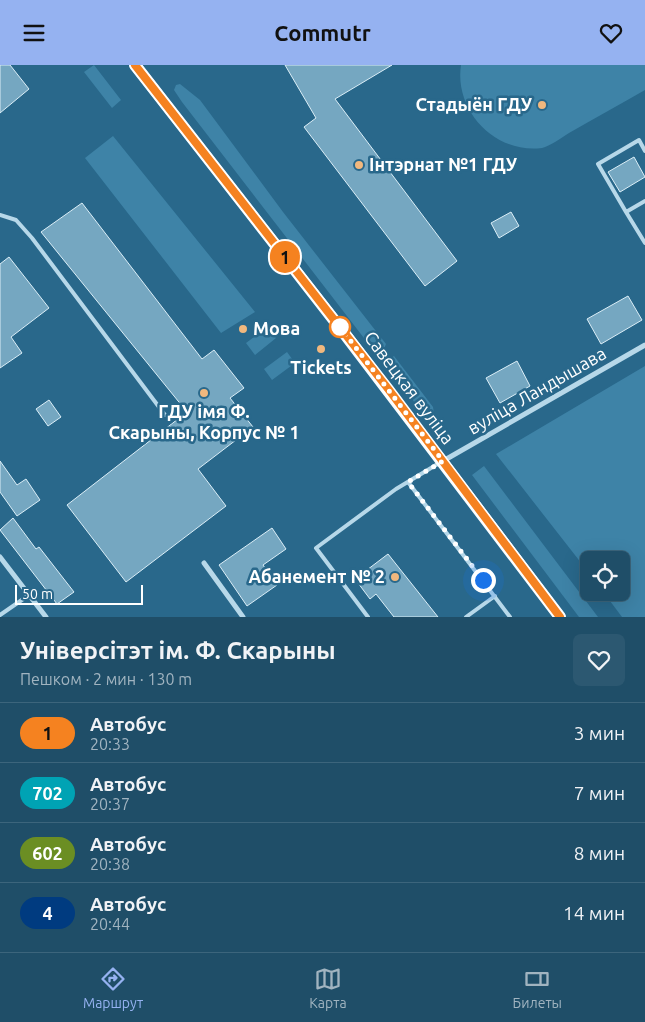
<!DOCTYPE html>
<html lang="ru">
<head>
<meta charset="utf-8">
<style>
	:root { --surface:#1f4e68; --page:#2c5871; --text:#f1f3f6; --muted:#a1b4c0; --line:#3c657c; --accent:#95b2f1 }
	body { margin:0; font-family:Ubuntu,sans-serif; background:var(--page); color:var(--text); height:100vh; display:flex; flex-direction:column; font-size:19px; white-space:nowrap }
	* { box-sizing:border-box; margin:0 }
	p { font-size:16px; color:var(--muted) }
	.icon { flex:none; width:28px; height:28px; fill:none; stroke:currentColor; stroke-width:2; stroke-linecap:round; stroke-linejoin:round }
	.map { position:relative; height:552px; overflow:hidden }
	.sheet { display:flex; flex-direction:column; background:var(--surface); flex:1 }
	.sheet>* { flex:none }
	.badge { padding:0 10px; border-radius:16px; font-size:18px; line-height:32px }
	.controls { position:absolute; left:580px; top:486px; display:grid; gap:10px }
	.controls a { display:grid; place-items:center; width:50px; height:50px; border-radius:8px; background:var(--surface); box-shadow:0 5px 20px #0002,0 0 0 1px var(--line); font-size:25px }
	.scale { position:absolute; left:15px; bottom:12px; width:128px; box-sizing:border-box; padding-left:5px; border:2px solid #fff; border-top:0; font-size:14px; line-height:18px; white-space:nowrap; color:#fff; -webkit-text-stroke:4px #29688b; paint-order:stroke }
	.you { position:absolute; width:25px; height:25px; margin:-12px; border:4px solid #fff; border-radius:50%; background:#1a73e8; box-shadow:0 0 0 8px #1a73e833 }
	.map>.badge { position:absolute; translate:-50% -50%; box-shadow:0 0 0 2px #fff }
	.round { display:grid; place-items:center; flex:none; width:52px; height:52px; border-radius:8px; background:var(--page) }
	.overview { display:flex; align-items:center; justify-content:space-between; height:85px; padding:0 20px }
	h1 { font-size:24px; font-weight:700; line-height:38px }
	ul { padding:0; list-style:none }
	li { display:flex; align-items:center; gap:15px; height:60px; padding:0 20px; border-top:1px solid var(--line) }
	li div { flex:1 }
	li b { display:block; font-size:19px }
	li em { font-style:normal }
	li .badge { min-width:55px; font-weight:700; text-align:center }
	header { display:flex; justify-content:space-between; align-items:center; height:65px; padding:0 20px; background:var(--accent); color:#111; font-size:22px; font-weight:700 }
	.tab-bar { display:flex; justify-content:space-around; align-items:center; height:70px; border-top:1px solid var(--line); background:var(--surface); font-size:14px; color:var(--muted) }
	.tab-bar a { display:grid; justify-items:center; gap:2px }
	.tab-bar .selected { color:var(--accent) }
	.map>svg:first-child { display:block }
	.green { fill:#3e83a7 }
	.building { fill:#75a7c1; stroke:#dbeef7 }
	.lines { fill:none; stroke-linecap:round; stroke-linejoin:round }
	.lane { stroke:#b7d8e9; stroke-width:4 }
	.street { stroke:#b7d8e9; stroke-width:5 }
	.primary { stroke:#fafdfe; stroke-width:12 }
	.line-casing { stroke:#fff; stroke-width:11 }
	.line { stroke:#f58220; stroke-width:8 }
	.walk { stroke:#fff; stroke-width:5; stroke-dasharray:0 9 }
	.poi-dot { fill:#f1b87e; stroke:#29688b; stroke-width:2 }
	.stop-dot { fill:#fff; stroke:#f58220; stroke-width:2.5 }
	.labels { text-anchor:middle; stroke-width:5; stroke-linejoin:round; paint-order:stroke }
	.poi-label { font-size:18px; font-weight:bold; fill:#fff; stroke:#29688b; text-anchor:end }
	.street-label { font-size:18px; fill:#fff; stroke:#29688b }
</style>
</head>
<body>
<header><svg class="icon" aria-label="menu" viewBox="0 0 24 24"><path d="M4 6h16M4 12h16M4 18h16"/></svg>Commutr<svg class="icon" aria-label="heart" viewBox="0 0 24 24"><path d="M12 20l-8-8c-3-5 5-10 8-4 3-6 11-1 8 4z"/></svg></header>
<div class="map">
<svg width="645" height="552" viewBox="0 0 645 552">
	<rect width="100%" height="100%" fill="#29688b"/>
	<!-- green -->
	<path class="green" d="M94,0L121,35L112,43L84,7Z
		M461,0H645V25C620,39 594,54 569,68C561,73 550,81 542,83C495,89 454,46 461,0Z
		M180,19L200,35L283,147L386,279L384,284L379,288L374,286L367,277L182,37L174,25L176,20Z
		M113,71L255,247L221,268L85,93Z
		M267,262L276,273L255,290L246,278Z
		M287,287L295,298L272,315L264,304Z
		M394,291L433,342L434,349L430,358L385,298Z
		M645,301V552H622L604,528H621V495H589V508L496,389Z
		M484,401L598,552H579L472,410Z"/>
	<!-- building -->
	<path class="building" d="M0,0H10L29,24L0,48Z
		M285,0H392L335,34L457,196L425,221L304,62L316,53Z
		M634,92L645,112L620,127L608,107Z
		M82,138L202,294L214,285L244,323L230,333L253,362L198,404L226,441L126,517L67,440L187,347L41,167Z
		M511,147L519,161L499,173L491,158Z
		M9,192L49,243L11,272L22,288L0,303V199Z
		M628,231L642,255L601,279L587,254Z
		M517,296L530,321L500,338L486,313Z
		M49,335L61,352L48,361L36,344Z
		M0,396L17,420L26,414L40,435L17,451L0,427Z
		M13,453L36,484L39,482L74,527L57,539L0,465Z
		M272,463L286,484L263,500L277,520L247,541L219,500Z
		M388,489L438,552H394L376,529L370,534L355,514Z"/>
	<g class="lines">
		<!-- lane -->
		<path class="lane" d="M645,136L626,147L645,178
			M626,147L598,99L639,75L645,86
			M0,150L16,155L32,173L165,350
			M408,417L510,552
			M0,550L29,530
			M368,552L316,483L396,424L441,397
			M466,552L495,531"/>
		<!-- street -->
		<path class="street" d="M443,396L645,280
			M0,492L46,552
			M204,498L243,552"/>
		<!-- primary -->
		<path class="primary" d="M135,0L341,264L560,552"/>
	</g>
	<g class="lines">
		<!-- line casing -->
		<g class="line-casing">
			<path id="line" d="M135,0L389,325L560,552"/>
		</g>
		<!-- line -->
		<use href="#line" class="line"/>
		<!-- walk -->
		<path class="walk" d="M340,262L443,396L408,417L483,515"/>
	</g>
	<!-- markers -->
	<g class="poi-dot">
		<circle cx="542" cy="40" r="5"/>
		<circle cx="359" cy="100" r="5"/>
		<circle cx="243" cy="264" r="5"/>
		<circle cx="321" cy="284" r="5"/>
		<circle cx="204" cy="328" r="5"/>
		<circle cx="395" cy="512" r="5"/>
	</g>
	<circle class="stop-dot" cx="340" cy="262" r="10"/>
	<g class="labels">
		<!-- poi labels -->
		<g class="poi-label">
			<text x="532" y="46">Стадыён ГДУ</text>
			<text x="369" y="106" text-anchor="start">Інтэрнат №1 ГДУ</text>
			<text x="253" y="270" text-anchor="start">Мова</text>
			<text x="321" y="309" text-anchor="middle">Tickets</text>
			<text x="204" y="353" text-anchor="middle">ГДУ імя Ф.<tspan x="204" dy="21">Скарыны, Корпус № 1</tspan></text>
			<text x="385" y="518">Абанемент № 2</text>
		</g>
		<!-- street labels -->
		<g class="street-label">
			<text transform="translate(409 323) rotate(53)" y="6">Савецкая вуліца</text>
			<text transform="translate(537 326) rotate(-30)" y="6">вуліца Ландышава</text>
		</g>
	</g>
</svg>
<div class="controls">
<a><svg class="icon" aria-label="locate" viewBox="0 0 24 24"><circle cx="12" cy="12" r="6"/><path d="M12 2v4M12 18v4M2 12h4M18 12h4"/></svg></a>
</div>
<div class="scale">50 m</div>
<div class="you" style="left:483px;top:515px"></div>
<b class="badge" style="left:285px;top:192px;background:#f58220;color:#111">1</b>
</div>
<section class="sheet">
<div class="overview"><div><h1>Універсітэт ім. Ф. Скарыны</h1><p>Пешком · 2 мин · 130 m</p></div><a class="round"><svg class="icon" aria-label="heart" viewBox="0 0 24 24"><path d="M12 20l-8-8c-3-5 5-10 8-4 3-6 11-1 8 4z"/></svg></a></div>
<ul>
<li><span class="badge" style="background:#f58220;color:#111">1</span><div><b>Автобус</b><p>20:33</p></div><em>3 мин</em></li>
<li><span class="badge" style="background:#00a3b4;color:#fff">702</span><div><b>Автобус</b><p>20:37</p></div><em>7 мин</em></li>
<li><span class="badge" style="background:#6b8e23;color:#fff">602</span><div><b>Автобус</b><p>20:38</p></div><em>8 мин</em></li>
<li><span class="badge" style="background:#003b80;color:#fff">4</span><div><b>Автобус</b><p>20:44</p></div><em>14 мин</em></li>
</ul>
</section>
<nav class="tab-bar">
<a class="selected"><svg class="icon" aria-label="directions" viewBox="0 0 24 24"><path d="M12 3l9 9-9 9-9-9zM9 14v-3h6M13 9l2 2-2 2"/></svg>Маршрут</a>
<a><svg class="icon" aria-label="map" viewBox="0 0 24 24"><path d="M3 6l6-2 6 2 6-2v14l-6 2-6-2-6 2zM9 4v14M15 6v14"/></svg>Карта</a>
<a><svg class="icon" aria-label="tickets" viewBox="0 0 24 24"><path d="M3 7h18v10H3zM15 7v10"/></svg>Билеты</a>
</nav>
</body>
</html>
